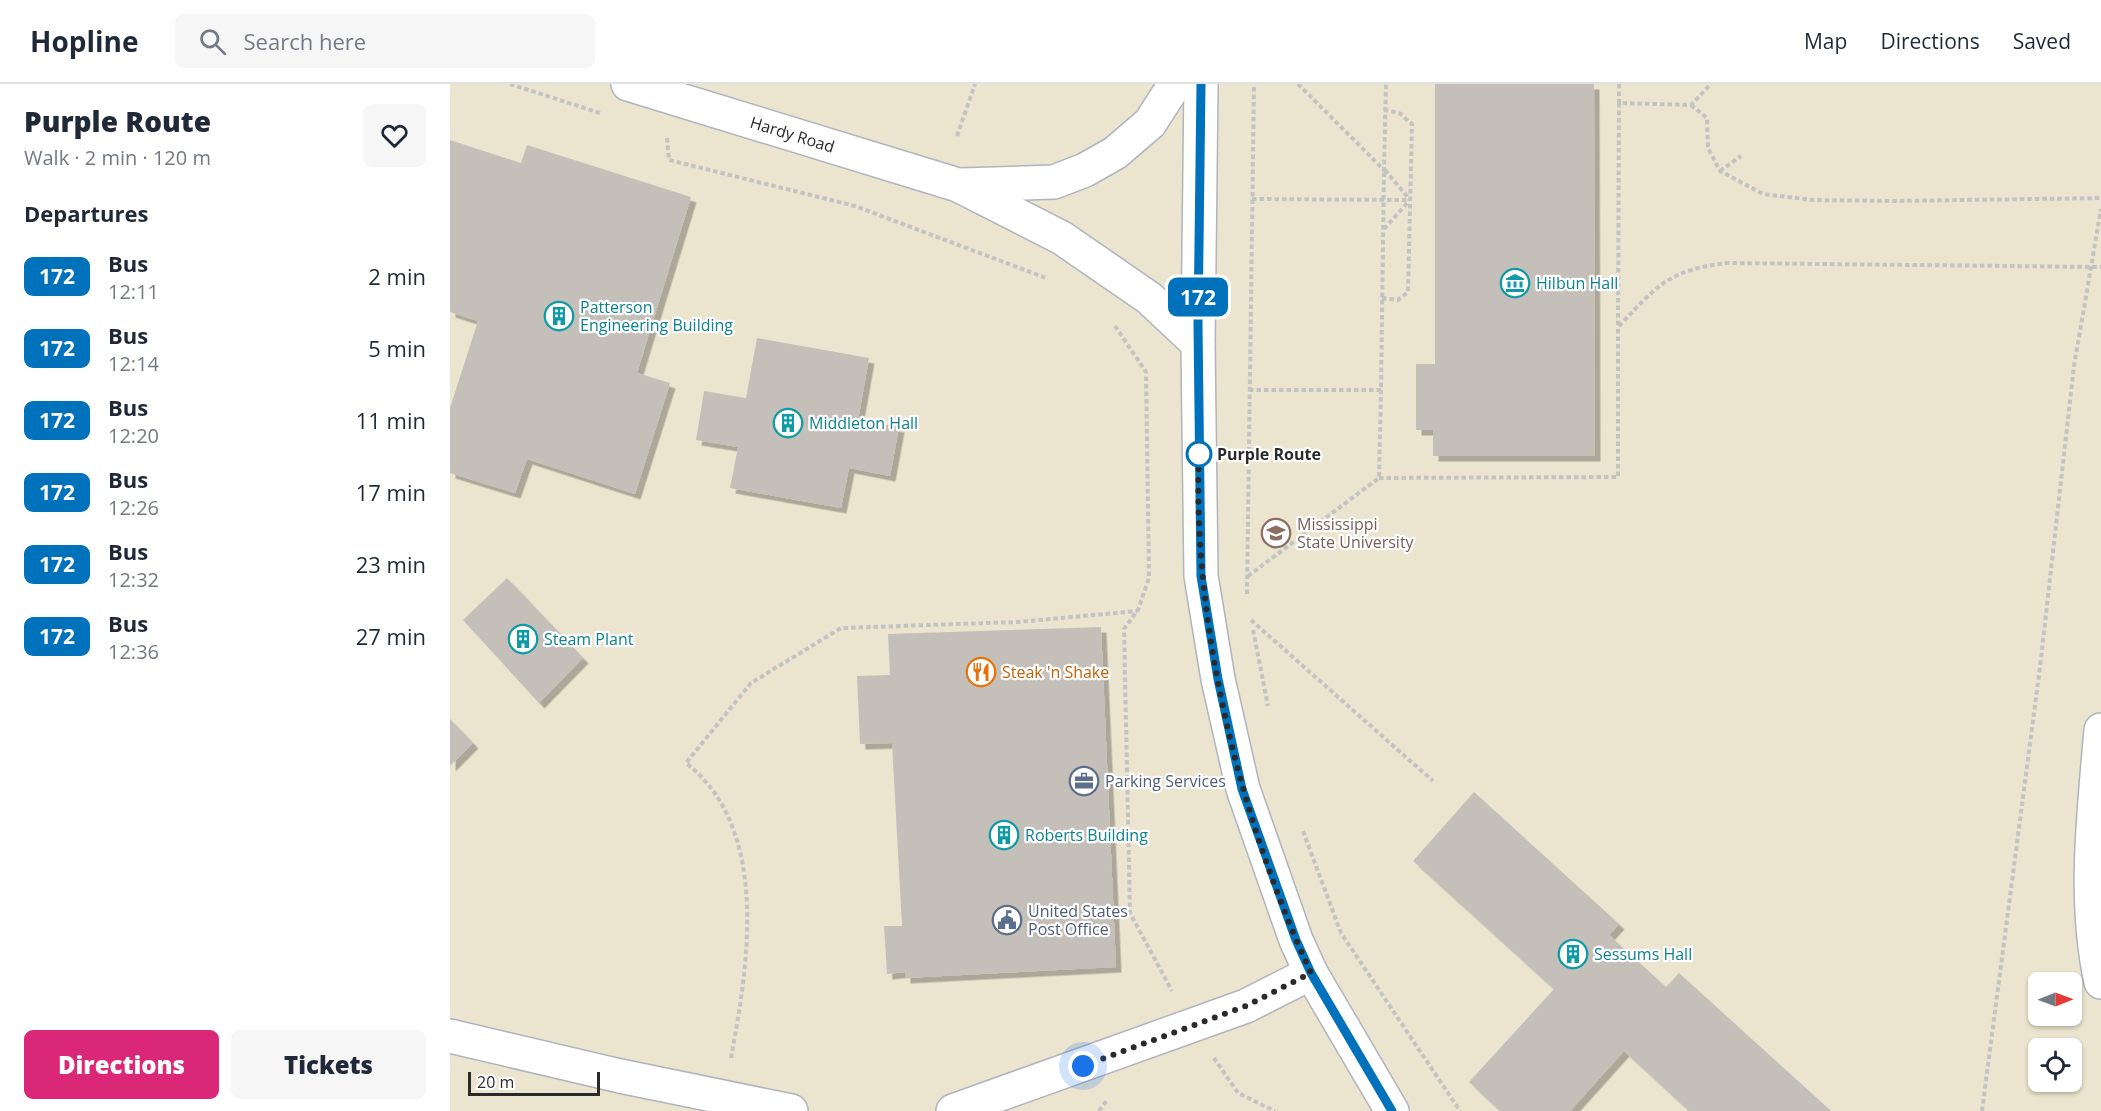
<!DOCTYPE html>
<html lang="en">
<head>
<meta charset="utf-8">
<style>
	:root { --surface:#fff; --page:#f6f6f7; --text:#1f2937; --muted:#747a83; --line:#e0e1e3; --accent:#db2777 }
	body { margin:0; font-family:"Open Sans",sans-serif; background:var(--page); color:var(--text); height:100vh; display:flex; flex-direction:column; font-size:22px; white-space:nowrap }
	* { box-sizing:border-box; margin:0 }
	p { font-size:20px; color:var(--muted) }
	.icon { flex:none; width:33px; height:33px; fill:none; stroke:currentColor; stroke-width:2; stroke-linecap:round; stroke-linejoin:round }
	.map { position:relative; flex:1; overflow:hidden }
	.sheet { display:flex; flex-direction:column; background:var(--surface); width:450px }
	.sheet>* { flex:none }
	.badge { padding:0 12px; border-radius:9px; font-size:21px; line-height:39px }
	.needle { width:39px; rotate:89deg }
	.controls { position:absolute; left:1578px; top:888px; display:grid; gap:12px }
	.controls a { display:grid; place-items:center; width:54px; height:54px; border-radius:9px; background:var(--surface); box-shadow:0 2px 4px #0004; font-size:30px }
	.scale { position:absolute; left:18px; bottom:15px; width:132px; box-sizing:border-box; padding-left:6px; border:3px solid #2a2a2a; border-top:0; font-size:16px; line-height:21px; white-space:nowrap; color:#2a2a2a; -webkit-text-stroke:4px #fff; paint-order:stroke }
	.you { position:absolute; width:30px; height:30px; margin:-15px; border:4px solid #fff; border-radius:50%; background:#1a73e8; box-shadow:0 0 0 9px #1a73e833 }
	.map>.badge { position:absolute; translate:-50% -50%; box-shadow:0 0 0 3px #fff }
	h2 { padding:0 24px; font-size:22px; line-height:54px }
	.round { display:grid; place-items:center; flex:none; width:63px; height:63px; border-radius:9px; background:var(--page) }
	.summary { display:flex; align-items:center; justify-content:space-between; height:102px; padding:0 24px }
	h1 { font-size:28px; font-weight:800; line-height:45px }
	.action { display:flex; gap:12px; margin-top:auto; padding:12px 24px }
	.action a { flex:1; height:69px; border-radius:9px; background:var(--accent); color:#fff; font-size:24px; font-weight:800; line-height:69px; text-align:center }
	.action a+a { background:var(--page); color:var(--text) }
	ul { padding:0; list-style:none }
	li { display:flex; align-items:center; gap:18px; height:72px; padding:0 24px }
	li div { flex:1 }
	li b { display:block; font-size:22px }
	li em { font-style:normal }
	li .badge { min-width:66px; font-weight:700; text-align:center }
	header { display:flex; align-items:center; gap:36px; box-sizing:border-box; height:84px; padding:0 30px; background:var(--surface); border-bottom:2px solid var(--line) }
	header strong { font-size:28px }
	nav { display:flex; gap:33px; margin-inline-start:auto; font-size:21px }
	.search { width:420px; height:54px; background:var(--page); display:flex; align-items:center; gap:15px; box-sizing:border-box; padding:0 21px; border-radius:9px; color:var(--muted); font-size:22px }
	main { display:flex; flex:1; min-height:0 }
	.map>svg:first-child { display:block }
	.education { fill:#ebe4cf; fill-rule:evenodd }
	.building { fill:#c4c0b9; filter:url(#shadow) }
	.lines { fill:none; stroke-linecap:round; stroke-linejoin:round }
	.minor-casing { stroke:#b1b3bd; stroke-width:36 }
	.path { stroke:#c3c3c3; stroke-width:4; stroke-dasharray:4.5 3; stroke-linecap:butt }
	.minor { stroke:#fff; stroke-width:33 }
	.line-casing { stroke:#fff; stroke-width:14 }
	.line { stroke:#0072bc; stroke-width:9 }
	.walk { stroke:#2a2a2a; stroke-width:6; stroke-dasharray:0 10.8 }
	.stop-dot { fill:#fff; stroke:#0072bc; stroke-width:3 }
	.labels { text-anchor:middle; stroke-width:4.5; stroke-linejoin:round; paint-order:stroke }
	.street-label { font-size:16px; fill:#2a2a2a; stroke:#fff }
	.culture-label { font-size:16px; fill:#0d838f; stroke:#fff; text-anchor:start }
	.stop-label { font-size:16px; font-weight:bold; fill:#2a2a2a; stroke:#fff; text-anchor:start }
	.education-label { font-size:16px; fill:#785e54; stroke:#fff; text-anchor:start }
	.food-label { font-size:16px; fill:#c56008; stroke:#fff; text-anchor:start }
	.service-label { font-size:16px; fill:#4e5e75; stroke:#fff; text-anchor:start }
</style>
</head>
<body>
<header>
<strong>Hopline</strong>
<div class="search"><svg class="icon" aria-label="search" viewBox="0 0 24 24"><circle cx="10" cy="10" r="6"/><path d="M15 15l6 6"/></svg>Search here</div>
<nav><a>Map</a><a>Directions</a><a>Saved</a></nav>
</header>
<main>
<section class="sheet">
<div class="summary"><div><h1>Purple Route</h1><p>Walk · 2 min · 120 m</p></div><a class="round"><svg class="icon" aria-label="heart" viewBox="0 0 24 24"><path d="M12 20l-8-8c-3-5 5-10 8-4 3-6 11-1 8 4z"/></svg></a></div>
<h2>Departures</h2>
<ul>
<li><span class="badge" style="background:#0072bc;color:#fff">172</span><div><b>Bus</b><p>12:11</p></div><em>2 min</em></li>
<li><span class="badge" style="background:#0072bc;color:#fff">172</span><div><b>Bus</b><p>12:14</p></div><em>5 min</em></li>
<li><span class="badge" style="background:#0072bc;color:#fff">172</span><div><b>Bus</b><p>12:20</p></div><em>11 min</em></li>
<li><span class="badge" style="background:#0072bc;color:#fff">172</span><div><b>Bus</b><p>12:26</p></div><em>17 min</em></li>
<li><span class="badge" style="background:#0072bc;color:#fff">172</span><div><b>Bus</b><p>12:32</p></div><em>23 min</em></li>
<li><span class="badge" style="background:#0072bc;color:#fff">172</span><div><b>Bus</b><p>12:36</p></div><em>27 min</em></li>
</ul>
<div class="action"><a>Directions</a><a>Tickets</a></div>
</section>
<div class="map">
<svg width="1651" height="1027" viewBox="0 0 1651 1027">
	<defs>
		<filter id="shadow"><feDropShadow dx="5.5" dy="5.5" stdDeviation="0" flood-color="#0004"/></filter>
	</defs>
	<rect width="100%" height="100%" fill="#ebe6de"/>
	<!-- education -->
	<path class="education" d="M0,0H1651V1027H0ZM1588,898H1622V932H1588ZM1588,964H1622V998H1588Z"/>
	<!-- building -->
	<path class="building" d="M985,0H1144L1145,372H983V346H966V280H985Z
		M0,56L71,79L77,61L241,113L187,289L220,299L185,410L77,375L65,409L0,389V324L28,237L0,228Z
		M307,254L419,274L408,336L449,343L440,392L399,384L391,424L280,404L288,363L246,356L254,307L296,314Z
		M57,494L133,574L89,619L13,536Z
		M651,543L666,883L455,894V888L437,890L434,842H452L442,659L410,660L407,592L440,591L438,550Z
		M0,635L23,659L0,682Z
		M1024,708L1169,840L1159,851L1216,903L1229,889L1381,1027H1239L1174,967L1120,1027H1050L1019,998L1104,905L963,777Z"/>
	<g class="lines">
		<!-- minor casing -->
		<g class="minor-casing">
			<g id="minor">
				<path id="s1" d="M178,0L508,101L612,154L699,214L748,260"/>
				<path d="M751,0L748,260L751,492L768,595L793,705L846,856L861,889L942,1027"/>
				<path d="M512,101L604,98L635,86L665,69L700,39L725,0"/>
				<path d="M1651,646C1644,729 1633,816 1651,898"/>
				<path d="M0,952L170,992L341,1027"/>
				<path d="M503,1027L796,922L861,889"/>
			</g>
		</g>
		<!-- path -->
		<path class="path" d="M60,0L150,29
			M848,0L934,86L936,0
			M1169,0V19L1241,21L1261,0
			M1169,19L1168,243C1207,202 1218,186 1277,179L1651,183
			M1241,21L1257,34L1258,64L1270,87L1313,110L1363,116L1444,117L1651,114
			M507,52L525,0
			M217,54L219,76L405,122L596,194
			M935,86L960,116
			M1270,87L1291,72
			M802,115L960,116
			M934,145L959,117
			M932,214L948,216L958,208L962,40L949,29L935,26
			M665,242L696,288L699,494L688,526L674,545L680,829L722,907
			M799,306H931L934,86
			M929,394L1168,393V243
			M798,492L929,394L931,306
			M797,510L804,0
			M801,536L983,697
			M803,546L818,622
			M853,747L891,849L1010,1027
			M281,974C298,882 321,745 236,679L301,599L391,544L568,538L687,527
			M764,974L788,1009L825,1027
			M649,1027L658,1015
			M1532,1027L1590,583L1624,282L1651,125"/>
		<!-- minor -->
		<use href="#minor" class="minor"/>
	</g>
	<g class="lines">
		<!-- line casing -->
		<g class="line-casing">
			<path id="line" d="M751,0L748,241L751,492L768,595L792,705L846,856L861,889L942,1027"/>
		</g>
		<!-- line -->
		<use href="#line" class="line"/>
		<!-- walk -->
		<path class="walk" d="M633,982L796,922L861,889C790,736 742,539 749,370"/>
	</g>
	<!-- icons -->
	<defs>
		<g id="museum-ring" transform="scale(1.5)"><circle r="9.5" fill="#fff" stroke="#0f9aa8" stroke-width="1.5"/><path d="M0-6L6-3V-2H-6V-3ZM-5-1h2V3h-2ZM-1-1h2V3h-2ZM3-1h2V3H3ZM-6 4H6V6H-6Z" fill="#0f9aa8"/></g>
		<g id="building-ring" transform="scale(1.5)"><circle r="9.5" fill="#fff" stroke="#0f9aa8" stroke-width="1.5"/><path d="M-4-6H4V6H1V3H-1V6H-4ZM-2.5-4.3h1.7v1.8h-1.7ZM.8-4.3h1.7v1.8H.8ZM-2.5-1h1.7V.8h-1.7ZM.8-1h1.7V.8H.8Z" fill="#0f9aa8"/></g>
		<g id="university-ring" transform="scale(1.5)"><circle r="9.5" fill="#fff" stroke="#8d6e63" stroke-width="1.5"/><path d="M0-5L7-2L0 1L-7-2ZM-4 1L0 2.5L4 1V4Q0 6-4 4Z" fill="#8d6e63"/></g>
		<g id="restaurant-ring" transform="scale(1.5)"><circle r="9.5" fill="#fff" stroke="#e8710a" stroke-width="1.5"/><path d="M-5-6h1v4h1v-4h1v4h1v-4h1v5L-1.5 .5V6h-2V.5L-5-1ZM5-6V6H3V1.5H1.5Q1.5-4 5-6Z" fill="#e8710a"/></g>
		<g id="office-ring" transform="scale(1.5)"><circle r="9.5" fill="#fff" stroke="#5c6f8a" stroke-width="1.5"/><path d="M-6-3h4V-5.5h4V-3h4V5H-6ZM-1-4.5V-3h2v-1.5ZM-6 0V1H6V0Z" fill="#5c6f8a"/></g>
		<g id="civic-ring" transform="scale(1.5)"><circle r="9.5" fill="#fff" stroke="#5c6f8a" stroke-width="1.5"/><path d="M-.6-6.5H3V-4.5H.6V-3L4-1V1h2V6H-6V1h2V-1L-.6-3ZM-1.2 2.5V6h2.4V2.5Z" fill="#5c6f8a"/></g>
	</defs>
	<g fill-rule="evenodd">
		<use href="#museum-ring" x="1065" y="199"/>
		<use href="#building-ring" x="109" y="232"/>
		<use href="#building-ring" x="338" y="339"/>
		<use href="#university-ring" x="826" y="449"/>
		<use href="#building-ring" x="73" y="555"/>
		<use href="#restaurant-ring" x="531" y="588"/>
		<use href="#office-ring" x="634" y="697"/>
		<use href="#building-ring" x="554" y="751"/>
		<use href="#civic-ring" x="557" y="836"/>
		<use href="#building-ring" x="1123" y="870"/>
	</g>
	<!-- markers -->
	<circle class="stop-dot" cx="749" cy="370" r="12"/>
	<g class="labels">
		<!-- street labels -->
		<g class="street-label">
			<text dy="6" stroke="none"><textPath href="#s1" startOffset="172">Hardy Road</textPath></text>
		</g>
		<!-- culture labels -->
		<g class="culture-label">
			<text x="1086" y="205">Hilbun Hall</text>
			<text x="130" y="229">Patterson<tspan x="130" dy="18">Engineering Building</tspan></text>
			<text x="359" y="345">Middleton Hall</text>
			<text x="94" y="561">Steam Plant</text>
			<text x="575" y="757">Roberts Building</text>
			<text x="1144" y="876">Sessums Hall</text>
		</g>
		<!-- stop labels -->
		<g class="stop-label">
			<text x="767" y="376">Purple Route</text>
		</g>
		<!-- education labels -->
		<g class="education-label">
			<text x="847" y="446">Mississippi<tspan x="847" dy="18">State University</tspan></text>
		</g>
		<!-- food labels -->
		<g class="food-label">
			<text x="552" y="594">Steak 'n Shake</text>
		</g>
		<!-- service labels -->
		<g class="service-label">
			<text x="655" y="703">Parking Services</text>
			<text x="578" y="833">United States<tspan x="578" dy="18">Post Office</tspan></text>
		</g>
	</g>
</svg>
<div class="controls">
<a><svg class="needle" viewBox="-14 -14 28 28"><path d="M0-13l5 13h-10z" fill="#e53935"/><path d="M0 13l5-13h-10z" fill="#747a83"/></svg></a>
<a><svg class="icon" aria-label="locate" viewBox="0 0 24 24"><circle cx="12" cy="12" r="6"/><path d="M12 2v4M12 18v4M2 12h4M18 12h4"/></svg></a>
</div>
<div class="scale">20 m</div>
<div class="you" style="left:633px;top:982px"></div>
<b class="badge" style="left:748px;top:213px;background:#0072bc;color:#fff">172</b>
</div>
</main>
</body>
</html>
